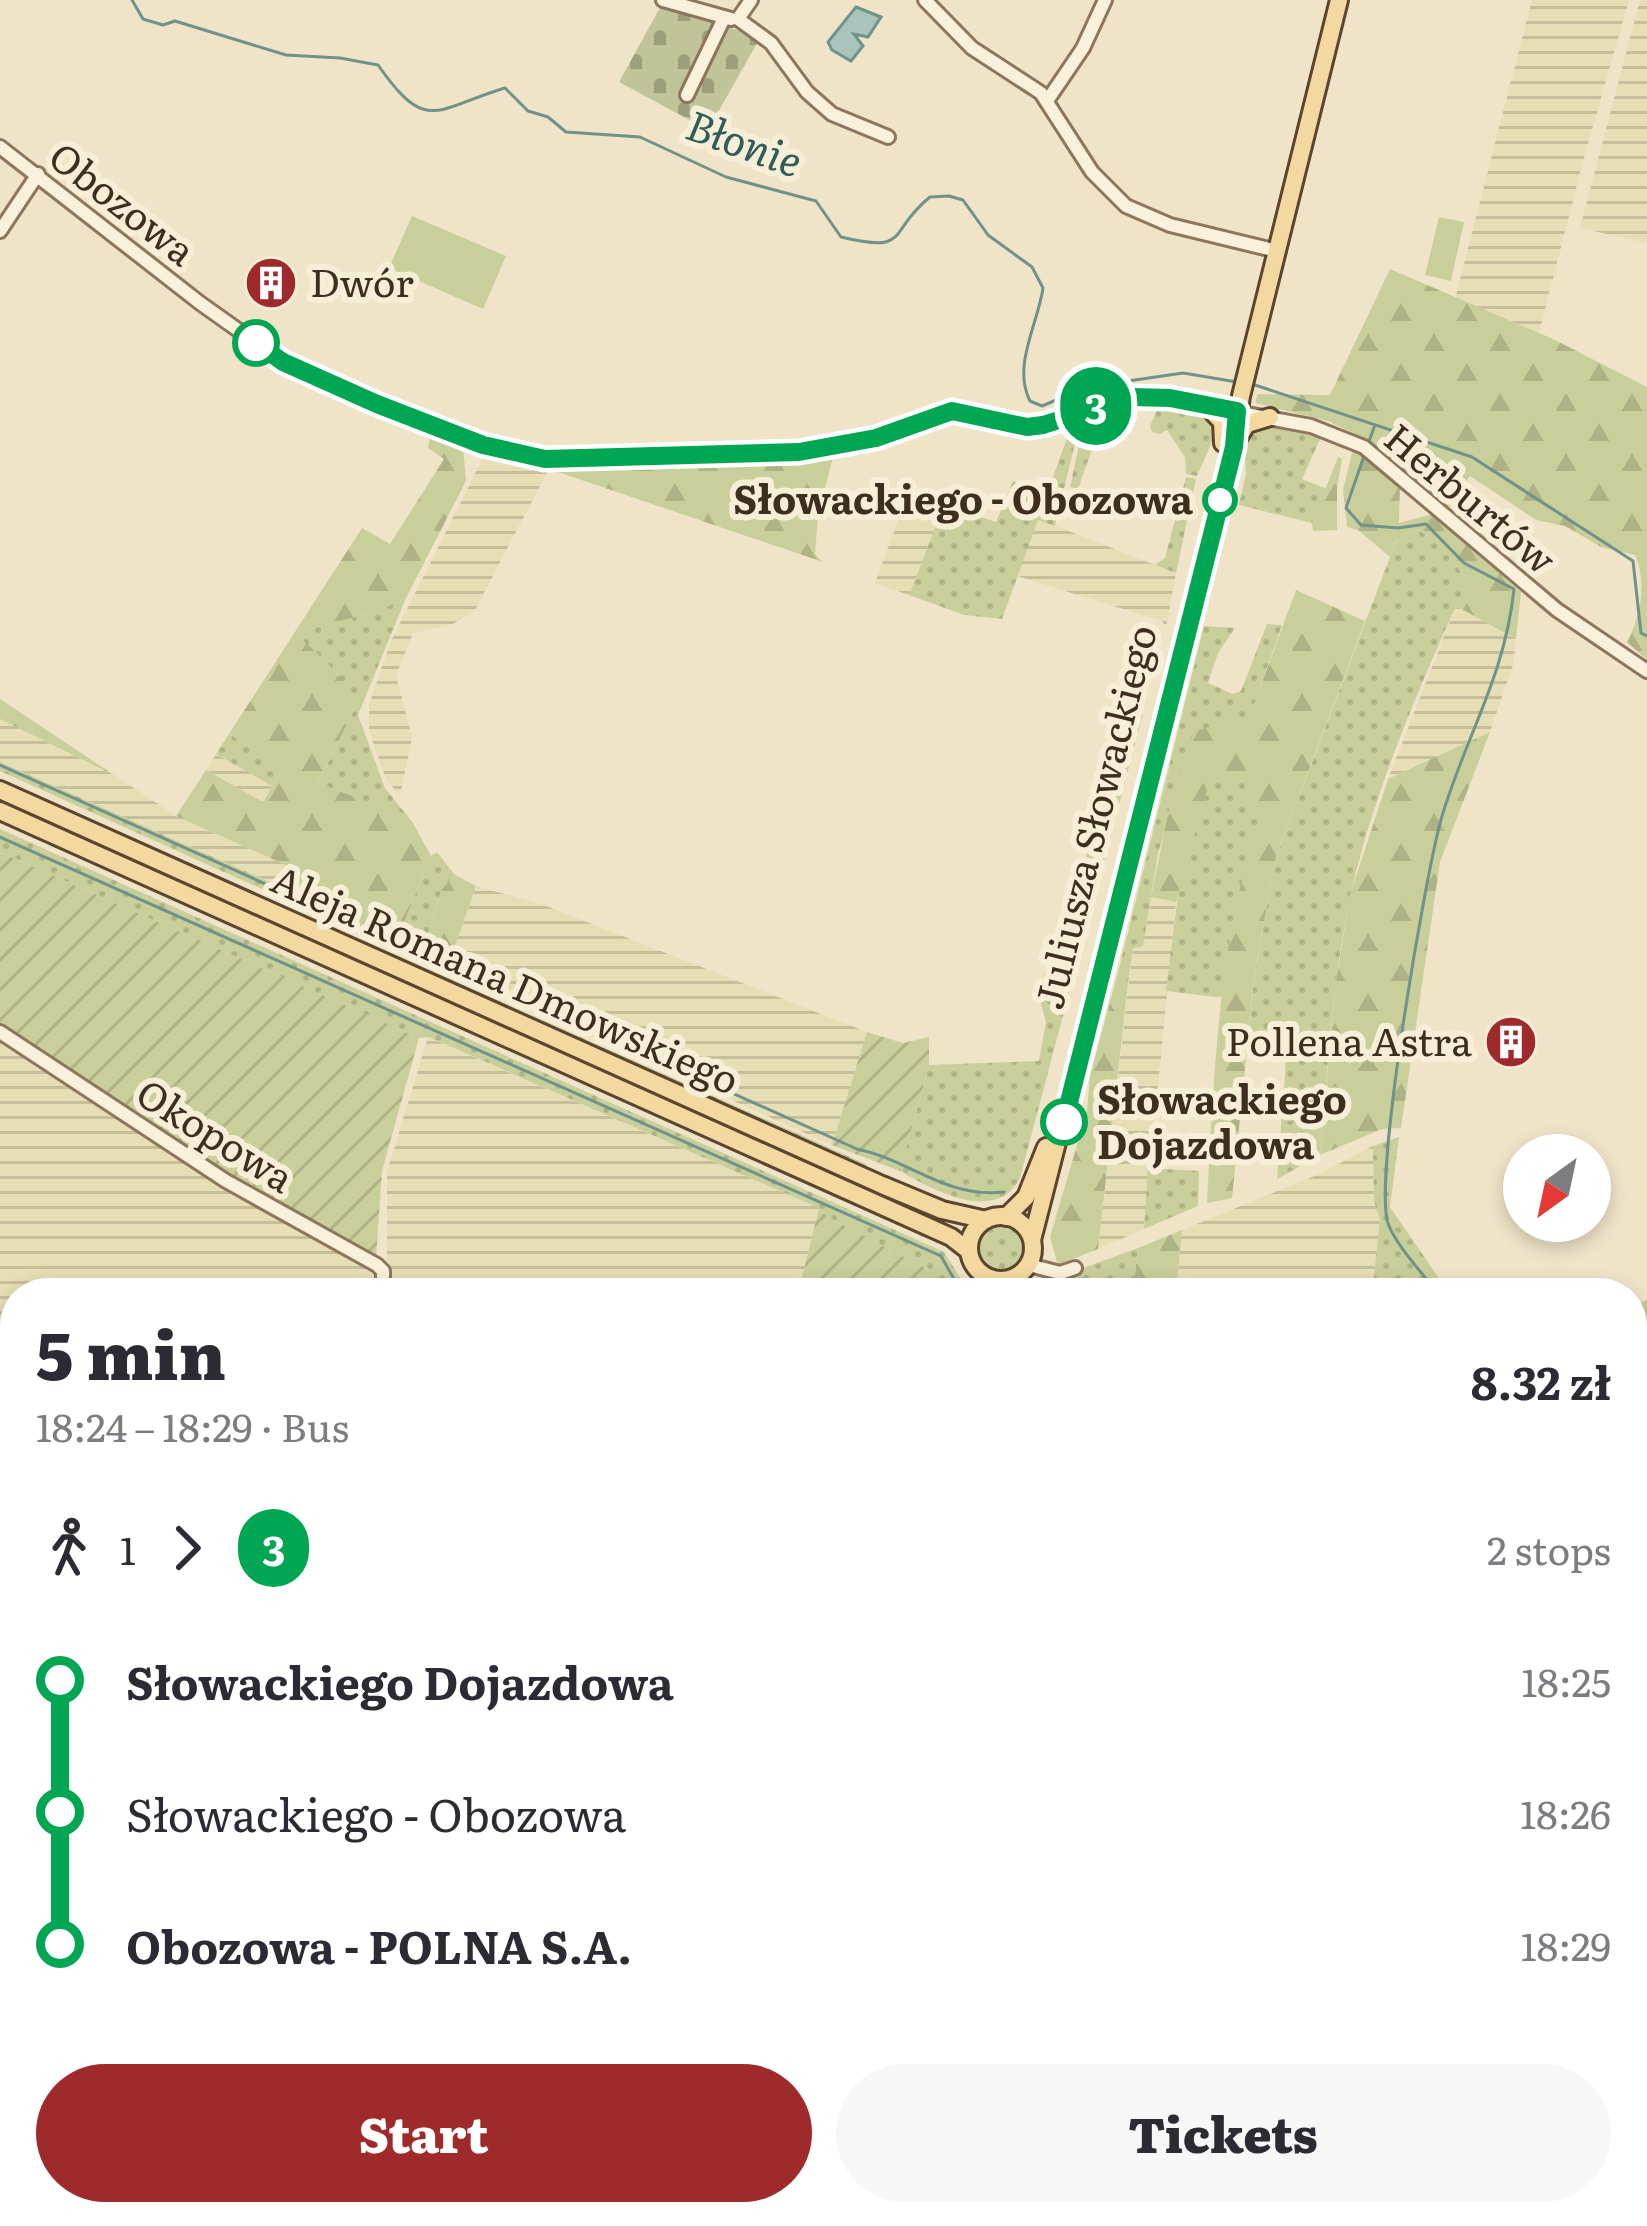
<!DOCTYPE html>
<html lang="en">
<head>
<meta charset="utf-8">
<style>
	:root { --surface:#fff; --page:#f7f7f7; --text:#2b2b33; --muted:#7c7c81; --accent:#9e2a2b }
	body { margin:0; font-family:Literata,serif; background:var(--page); color:var(--text); height:100vh; display:flex; flex-direction:column; font-size:45px; white-space:nowrap }
	* { box-sizing:border-box; margin:0 }
	p { font-size:39px; color:var(--muted) }
	.icon { flex:none; width:66px; height:66px; fill:none; stroke:currentColor; stroke-width:2; stroke-linecap:round; stroke-linejoin:round }
	.map { position:relative; flex:1; overflow:hidden }
	.sheet { position:absolute; left:0px; top:1278px; width:1647px; height:948px; display:flex; flex-direction:column; background:var(--surface); border-radius:48px 48px 0 0; box-shadow:0 6px 18px #0003 }
	.sheet>* { flex:none }
	.badge { padding:0 24px; border-radius:39px; font-size:42px; line-height:78px }
	.needle { width:78px; rotate:213deg }
	.controls { position:absolute; left:1503px; top:1134px; display:grid; gap:24px }
	.controls a { display:grid; place-items:center; width:108px; height:108px; border-radius:50%; background:var(--surface); box-shadow:0 6px 18px #0003; font-size:60px }
	.map>.badge { position:absolute; translate:-50% -50%; box-shadow:0 0 0 6px #fff }
	.legs { display:flex; align-items:center; gap:18px; height:132px; padding:0 36px; font-size:39px }
	.legs p { margin-inline-start:auto }
	.headline { display:flex; align-items:center; justify-content:space-between; height:204px; padding:0 36px }
	h1 { font-size:66px; font-weight:800; line-height:90px }
	.button { display:flex; gap:24px; margin-top:auto; padding:24px 36px }
	.button a { flex:1; height:138px; border-radius:72px; background:var(--accent); color:#fff; font-size:48px; font-weight:800; line-height:138px; text-align:center }
	.button a+a { background:var(--page); color:var(--text) }
	ul { padding:0 36px; list-style:none }
	li { display:flex; align-items:center; gap:42px; height:132px; font-size:45px }
	li i { display:grid; place-items:center; width:18px; height:100%; margin:0 15px; background:currentColor }
	li i::after { content:''; width:30px; height:30px; margin:-15px; border:9px solid; border-radius:50%; background:var(--surface) }
	li p { margin-inline-start:auto }
	li:first-child i { background:linear-gradient(#0000 50%,currentColor 0) }
	li:last-child i { background:linear-gradient(currentColor 50%,#0000 0) }
	.map>svg:first-child { display:block }
	.farmland { fill:url(#farmland-rules) }
	.grass { fill:url(#grass-dots) }
	.forest { fill:url(#forest-firs) }
	.cemetery { fill:url(#cemetery-stones) }
	.garden { fill:url(#garden-furrows) }
	.pitch { fill:#c9cf9b }
	.water { fill:#a9c4bc; stroke:#6f938a; stroke-width:3 }
	.lines { fill:none; stroke-linecap:round; stroke-linejoin:round }
	.stream { stroke:#6f938a; stroke-width:3 }
	.minor-casing { stroke:#8d765c; stroke-width:18 }
	.major-casing { stroke:#5b4430; stroke-width:22 }
	.minor { stroke:#faf1dc; stroke-width:12 }
	.major { stroke:#f3d9a0; stroke-width:16 }
	.line-1-casing { stroke:#fff; stroke-width:27 }
	.line-1 { stroke:#00a651; stroke-width:18 }
	.stop-1-dot { fill:#fff; stroke:#00a651; stroke-width:6 }
	.labels { text-anchor:middle; stroke-width:12; stroke-linejoin:round; paint-order:stroke }
	.street-label { font-size:39px; fill:#3d2e20; stroke:#f7eed8 }
	.poi-label { font-size:39px; fill:#3d2e20; stroke:#f7eed8; text-anchor:start }
	.stop-label { font-size:39px; font-weight:bold; fill:#3d2e20; stroke:#f7eed8; text-anchor:end }
	.water-label { font-size:42px; font-style:italic; fill:#2f5d5a; stroke:#f7eed8 }
</style>
</head>
<body>
<div class="map">
<svg width="1647" height="2226" viewBox="0 0 1647 2226">
	<defs>
		<pattern id="farmland-rules" width="6" height="5" patternUnits="userSpaceOnUse" patternTransform="scale(3)"><rect width="6" height="5" fill="#e6deb5"/><path d="M0 2.5h6" fill="none" stroke="#c6bf9b"/></pattern>
		<pattern id="grass-dots" width="8" height="8" patternUnits="userSpaceOnUse" patternTransform="scale(3)"><rect width="8" height="8" fill="#c9cf9b"/><path d="M2 2h.1M6 6h.1" fill="none" stroke="#aeb285" stroke-width="1.8" stroke-linecap="round"/></pattern>
		<pattern id="forest-firs" width="22" height="20" patternUnits="userSpaceOnUse" patternTransform="scale(3)"><rect width="22" height="20" fill="#c9cf9b"/><path d="M5 1l3.5 6h-7zM16 11l3.5 6h-7z" fill="#aeb285"/></pattern>
		<pattern id="cemetery-stones" width="16" height="16" patternUnits="userSpaceOnUse" patternTransform="scale(3)"><rect width="16" height="16" fill="#bfc49a"/><path d="M2 7V4a2 2 0 0 1 4 0v3zM10 15v-3a2 2 0 0 1 4 0v3z" fill="#9ca07d"/></pattern>
		<pattern id="garden-furrows" width="10" height="10" patternUnits="userSpaceOnUse" patternTransform="scale(3)"><rect width="10" height="10" fill="#c9cf9b"/><path d="M-1 1l2-2M0 10L10 0M9 11l2-2" fill="none" stroke="#aeb285"/></pattern>
	</defs>
	<rect width="100%" height="100%" fill="#f0e4c8"/>
	<!-- farmland -->
	<path class="farmland" d="M1532,0H1629L1583,161L1539,333L1455,299Z
		M1640,0H1647V243L1580,228Z
		M491,454L549,465V469L475,610L453,624L413,633L396,675L412,738L400,796L386,779L369,730V705L391,641L482,460Z
		M908,494L944,505L909,595L875,583Z
		M1038,519L1176,573L1166,627L1162,621L1017,576Z
		M1456,606L1516,639L1513,665L1490,732L1388,779Z
		M0,719L114,775L176,816L289,866L281,887L0,762Z
		M216,754L272,786L263,802L206,770Z
		M476,886L541,904L867,1032L832,1145L446,972Z
		M1151,897L1176,902L1144,1229L1098,1249L1133,947L1143,945Z
		M428,1037L819,1208L798,1293H387V1172Z
		M0,1038L190,1166L377,1275V1293H15V1469L0,1466Z
		M1373,1146L1374,1202L1380,1219L1372,1293H1176L1182,1230L1319,1174Z
		M1643,1601L1647,1602V1805L1632,1780V1669Z
		M15,1967V2184L0,2174V1976Z
		M54,2211H345L362,2226H76Z"/>
	<!-- grass -->
	<path class="grass" d="M1160,404C1224,417 1223,419 1197,476L1186,474L1185,457L1167,430L1160,434L1152,432L1150,426Z
		M1104,410L1110,419L1102,446L1092,449L1078,489L1070,487L1083,426L1093,413Z
		M1080,423L1055,526L1038,520L1002,619L964,615L909,595L944,505L996,522L1013,481L1048,491L1072,424Z
		M1271,425L1321,437L1302,479L1327,489L1312,523L1239,505L1246,473L1244,442L1250,432Z
		M1186,477L1196,479L1176,573L1155,565L1165,558Z
		M1418,530L1436,540L1468,580C1425,673 1370,799 1350,899C1332,983 1328,1069 1320,1155L1277,1179L1287,1048L1248,1044L1254,979L1275,860L1398,536Z
		M406,598L358,715L385,788L413,823L318,783L355,708L338,674L294,633L377,611Z
		M1267,624L1282,625L1249,719L1194,732L1158,854L1143,946L1133,948L1129,975L1117,976L1204,626L1235,628L1218,653L1208,683L1233,694L1241,691Z
		M1143,714L1020,1178C996,1225 933,1190 900,1171L929,1065L1039,1061L1046,1022L1038,993L1121,758L1129,723Z
		M229,734L284,766L272,786L216,754Z
		M0,762L281,887L277,896L0,771Z
		M1210,778L1242,780L1261,818L1238,906L1224,996L1216,997L1166,991L1178,894Z
		M0,779L866,1164L867,1168L848,1163L0,784Z
		M0,796L941,1217L938,1225L0,805Z
		M0,818L933,1236L928,1239L0,823Z
		M0,829L944,1252L959,1276L978,1293H932L929,1270L828,1217L819,1208L429,1037L419,1038L0,852Z
		M437,852L455,875L442,889L420,960L393,949L431,856Z
		M1399,1137L1390,1207L1449,1293H1372L1380,1219L1374,1202L1373,1146Z
		M1148,1168L1199,1171L1198,1206L1144,1229Z
		M976 1249a24 24 0 1 1 48 0a24 24 0 1 1-48 0Z
		M1138,1248L1133,1293H1024L1033,1284H1049L1056,1278Z
		M1647,1300V1448L1632,1445V1305Z
		M0,1466L15,1469V1921L0,1907Z
		M1632,1804L1647,1832V2226H1521L1499,2218L1501,2211H1632Z
		M345,2211H529L528,2226H379L365,2213L360,2217L371,2226H362Z
		M1055,2211H1342L1338,2226H1052Z
		M1389,2211H1439L1481,2226H1386Z"/>
	<!-- forest -->
	<path class="forest" d="M1390,269L1553,339L1647,387V660L1627,642C1641,616 1647,582 1635,555L1601,547L1565,526L1536,520L1470,476L1447,508L1372,442L1328,421L1255,403L1258,394L1330,395Z
		M438,435L463,446L466,481L406,598L377,611L295,633C318,655 348,676 355,708L318,783L401,815L413,823L431,856L393,949L277,896L288,866L176,816L206,770L263,802L284,766L229,734L362,528L390,544L444,459L428,448L430,437Z
		M1353,449L1400,485L1399,523L1433,514L1521,592L1516,639L1456,606L1468,580L1436,540L1418,530L1398,536L1390,557L1358,530L1347,527L1343,490Z
		M834,453L818,516L815,554L823,562L549,469V465C642,469 742,469 834,453Z
		M1338,457L1342,459L1337,488V530L1313,531L1312,523Z
		M1296,590L1365,621L1275,860L1254,979L1232,1198L1207,1203C1214,1076 1218,939 1260,818L1242,780L1210,779L1176,902L1151,897L1170,804L1194,731L1249,718Z
		M0,699L114,775L0,719Z
		M1490,732L1440,862L1401,1128L1382,1129L1320,1155L1335,989L1350,895L1388,779Z
		M455,875L476,886L446,972L420,960L442,889Z
		M1129,975L1098,1249L1058,1265L1050,1237L1087,1111L1090,1076L1117,976Z
		M1182,1230L1176,1293H1133L1138,1248Z
		M1632,1445L1647,1448V1602L1643,1601L1647,1545L1632,1539Z
		M0,2174L15,2184V2211H54L76,2226H0Z"/>
	<!-- cemetery -->
	<path class="cemetery" d="M662,4L760,38L708,130L619,82Z"/>
	<!-- garden -->
	<path class="garden" d="M0,852L419,1038L382,1171L376,1257L368,1258L212,1169L0,1028Z
		M867,1032L903,1043L929,1037V1065L900,1171L832,1145Z
		M819,1208L828,1217L929,1270L932,1293H798Z
		M538,2211H763L759,2226H537Z"/>
	<!-- pitch -->
	<path class="pitch" d="M412,216L506,256L483,309L389,268Z
		M1439,217L1464,222L1451,281L1425,275Z"/>
	<!-- water -->
	<path class="water" d="M856,7L881,17L868,37L854,34L863,46L851,61L832,50L828,42Z"/>
	<g class="lines">
		<!-- stream -->
		<path class="stream" d="M132,0L143,19L163,25L175,21L286,55L340,58L378,65C427,135 435,109 505,88L528,111L548,117L566,132L640,137L726,177L816,201L841,237C912,254 886,232 930,197L949,196L963,200L988,235L1032,267L1043,288C1038,324 1012,366 1030,401L1042,406L1087,387L1183,373L1237,382
			M1252,384L1472,457L1633,561L1641,633L1647,636
			M1368,444L1375,425
			M1365,453L1346,508L1361,525L1398,528L1426,524L1464,563L1514,589C1505,676 1466,736 1442,816C1426,870 1371,1187 1389,1226C1399,1249 1422,1272 1437,1293
			M0,765L857,1149C910,1160 947,1199 1004,1192
			M0,837L941,1256L954,1279L967,1293
			M1632,1804L1647,1838"/>
		<!-- minor casing -->
		<g class="minor-casing">
			<path id="minor" d="M663,0L731,19
				M751,0L738,19L771,43L807,92L832,114L888,137
				M925,0L972,48L1041,93L1092,172L1126,206L1170,225L1277,251
				M687,95L724,18
				M1047,101L1083,48L1105,0
				M0,147L200,303L283,362L377,404L483,445L545,459L799,452L876,438L953,411L1027,427L1043,425L1118,400L1150,396L1311,426L1364,447L1557,610L1647,671
				M0,231L38,174
				M0,1032L226,1181L377,1265L383,1271V1293
				M1029,1265L1060,1273L1075,1268
				M990,1279L996,1293
				M1011,1293L1014,1278
				M1452,2211L1494,2226
				M534,2226L535,2211
				M774,2226L778,2211"/>
		</g>
		<!-- major casing -->
		<g class="major-casing">
			<path id="major" d="M1206,405L1222,422L1223,443
				M1236,441L1247,424L1270,417
				M0,790L882,1185L942,1210L986,1220
				M0,811L951,1237L969,1251
				M969 1248a32 32 0 1 1 64 0a32 32 0 1 1-64 0Z
				M1006,1217L1026,1197L1046,1147
				M1032,1240L1191,619L1234,447L1241,396L1339,0"/>
		</g>
		<!-- minor -->
		<use href="#minor" class="minor"/>
		<!-- major -->
		<use href="#major" class="major"/>
	</g>
	<g class="lines">
		<!-- line-1 casing -->
		<g class="line-1-casing">
			<path id="line-1" d="M256,343L283,362L377,404L483,445L545,459L799,452L876,438L952,411L1027,427L1043,425L1132,397L1170,398L1237,411L1234,447L1064,1122"/>
		</g>
		<!-- line-1 -->
		<use href="#line-1" class="line-1"/>
	</g>
	<!-- icons -->
	<defs>
		<g id="building-disc" transform="scale(2.7)"><circle r="9.5" fill="#9e2a2b" stroke="#f7eed8"/><path d="M-4-6H4V6H1V3H-1V6H-4ZM-2.5-4.3h1.7v1.8h-1.7ZM.8-4.3h1.7v1.8H.8ZM-2.5-1h1.7V.8h-1.7ZM.8-1h1.7V.8H.8Z" fill="#fff"/></g>
	</defs>
	<g fill-rule="evenodd">
		<use href="#building-disc" x="271" y="283"/>
		<use href="#building-disc" x="1511" y="1042"/>
	</g>
	<!-- markers -->
	<g class="stop-1-dot">
		<circle cx="256" cy="343" r="21"/>
		<circle cx="1220" cy="500" r="15"/>
		<circle cx="1064" cy="1122" r="21"/>
	</g>
	<g class="labels">
		<!-- street labels -->
		<g class="street-label">
			<text transform="translate(122 204) rotate(38)" y="14">Obozowa</text>
			<text transform="translate(1470 499) rotate(40)" y="14">Herburtów</text>
			<text transform="translate(1096 817) rotate(-76)" y="14">Juliusza Słowackiego</text>
			<text transform="translate(505 980) rotate(24)" y="14">Aleja Romana Dmowskiego</text>
			<text transform="translate(215 1136) rotate(32)" y="14">Okopowa</text>
		</g>
		<!-- poi labels -->
		<g class="poi-label">
			<text x="310" y="297">Dwór</text>
			<text x="1472" y="1056" text-anchor="end">Pollena Astra</text>
		</g>
		<!-- stop labels -->
		<g class="stop-label">
			<text x="1193" y="514">Słowackiego - Obozowa</text>
			<text x="1097" y="1114" text-anchor="start">Słowackiego<tspan x="1097" dy="45">Dojazdowa</tspan></text>
		</g>
		<!-- water labels -->
		<g class="water-label">
			<text transform="translate(744 144) rotate(20)" y="15">Błonie</text>
		</g>
	</g>
</svg>
<div class="controls">
<a><svg class="needle" viewBox="-14 -14 28 28"><path d="M0-13l5 13h-10z" fill="#e53935"/><path d="M0 13l5-13h-10z" fill="#7c7c81"/></svg></a>
</div>
<b class="badge" style="left:1096px;top:406px;background:#00a651;color:#fff">3</b>
<section class="sheet">
<div class="headline"><div><h1>5 min</h1><p>18:24 – 18:29 · Bus</p></div><b>8.32 zł</b></div>
<div class="legs"><svg class="icon" aria-label="walk" viewBox="0 0 24 24"><circle cx="13" cy="4" r="2"/><path d="M13 8l-2 6 4 7M11 14l-3 7M7 12l3-4h3l4 4"/></svg>1<svg class="icon" aria-label="forward" viewBox="0 0 24 24"><path d="M9 5l7 7-7 7"/></svg><b class="badge" style="background:#00a651;color:#fff">3</b><p>2 stops</p></div>
<ul>
<li><i style="color:#00a651"></i><b>Słowackiego Dojazdowa</b><p>18:25</p></li>
<li><i style="color:#00a651"></i><span>Słowackiego - Obozowa</span><p>18:26</p></li>
<li><i style="color:#00a651"></i><b>Obozowa - POLNA S.A.</b><p>18:29</p></li>
</ul>
<div class="button"><a>Start</a><a>Tickets</a></div>
</section>
</div>
</body>
</html>
